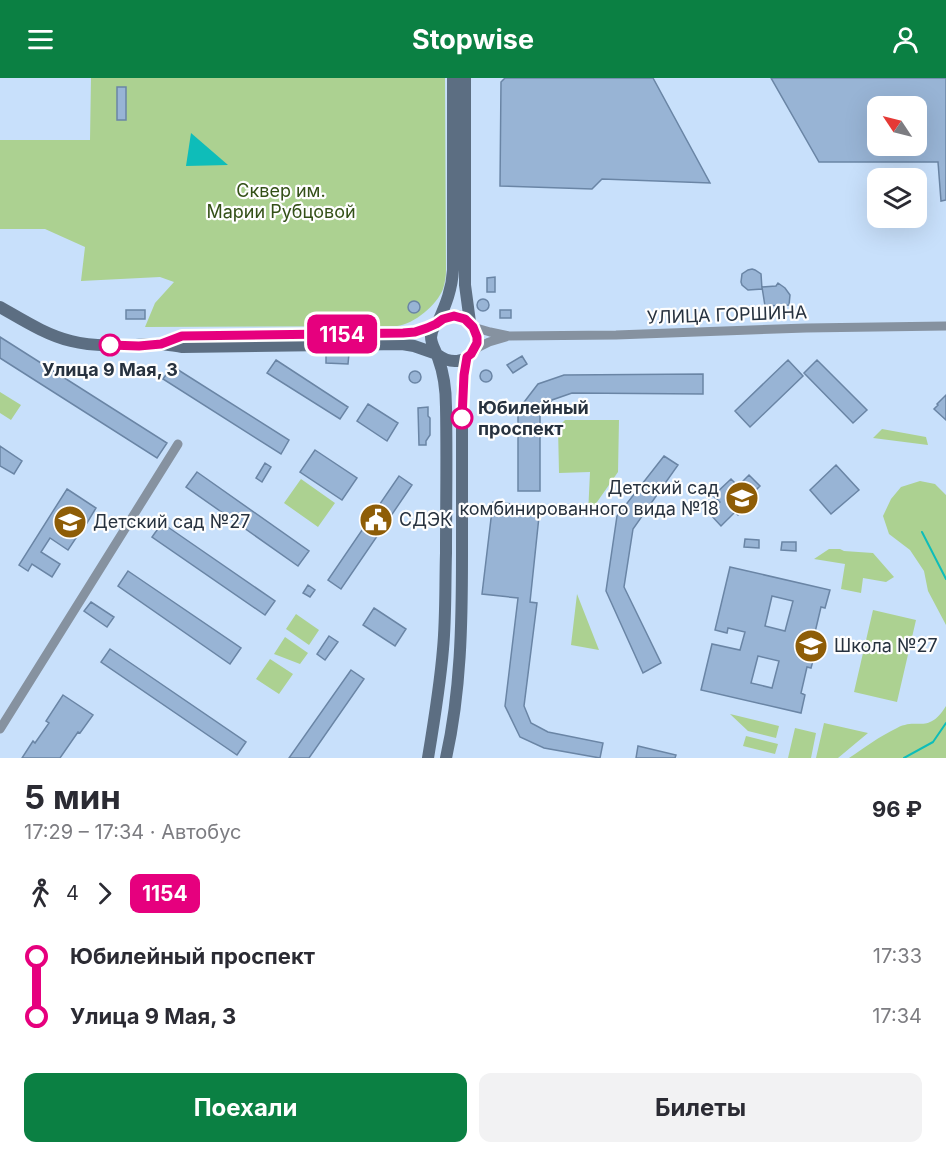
<!DOCTYPE html>
<html lang="ru">
<head>
<meta charset="utf-8">
<style>
	:root { --surface:#fff; --page:#f2f2f3; --text:#2b2b33; --muted:#7c7c81; --accent:#0b8043 }
	body { margin:0; font-family:Inter,sans-serif; background:var(--page); color:var(--text); height:100vh; display:flex; flex-direction:column; font-size:22px; white-space:nowrap }
	* { box-sizing:border-box; margin:0 }
	p { font-size:20px; color:var(--muted) }
	.icon { flex:none; width:33px; height:33px; fill:none; stroke:currentColor; stroke-width:2; stroke-linecap:round; stroke-linejoin:round }
	.map { position:relative; height:680px; overflow:hidden }
	.panel { display:flex; flex-direction:column; background:var(--surface); flex:1 }
	.panel>* { flex:none }
	.badge { padding:0 12px; border-radius:9px; font-size:21px; line-height:39px }
	.needle { width:39px; rotate:305deg }
	.fabs { position:absolute; left:867px; top:18px; display:grid; gap:12px }
	.fabs a { display:grid; place-items:center; width:60px; height:60px; border-radius:12px; background:var(--surface); box-shadow:0 6px 24px #0002; font-size:30px }
	.map>.badge { position:absolute; translate:-50% -50%; box-shadow:0 0 0 3px #fff }
	.legs { display:flex; align-items:center; gap:9px; height:66px; padding:0 24px; font-size:20px }
	.legs p { margin-inline-start:auto }
	.head { display:flex; align-items:center; justify-content:space-between; height:102px; padding:0 24px }
	h1 { font-size:33px; font-weight:700; line-height:45px }
	.button { display:flex; gap:12px; margin-top:auto; padding:12px 24px }
	.button a { flex:1; height:69px; border-radius:12px; background:var(--accent); color:#fff; font-size:24px; font-weight:700; line-height:69px; text-align:center }
	.button a+a { background:var(--page); color:var(--text) }
	ul { padding:0 24px; list-style:none }
	li { display:flex; align-items:center; gap:21px; height:60px; font-size:22px }
	li i { display:grid; place-items:center; width:9px; height:100%; margin:0 8px; background:currentColor }
	li i::after { content:''; width:15px; height:15px; margin:-8px; border:4px solid; border-radius:50%; background:var(--surface) }
	li p { margin-inline-start:auto }
	li:first-child i { background:linear-gradient(#0000 50%,currentColor 0) }
	li:last-child i { background:linear-gradient(currentColor 50%,#0000 0) }
	header { display:flex; justify-content:space-between; align-items:center; height:78px; padding:0 24px; background:var(--accent); color:#fff; font-size:27px; font-weight:700 }
	.map>svg:first-child { display:block }
	.green { fill:#acd191 }
	.water { fill:#0ebdb9 }
	.lines { fill:none; stroke-linecap:round; stroke-linejoin:round }
	.stream { stroke:#0ebdb9; stroke-width:2 }
	.building { fill:#98b4d5; stroke:#6a85a5; stroke-width:1.5; fill-rule:evenodd }
	.minor { stroke:#8692a0; stroke-width:9 }
	.secondary { stroke:#5c6e82; stroke-width:12 }
	.line-1-casing { stroke:#fff; stroke-width:14 }
	.line-1 { stroke:#e6007e; stroke-width:9 }
	.stop-1-dot { fill:#fff; stroke:#e6007e; stroke-width:3 }
	.labels { text-anchor:middle; stroke-width:4.5; stroke-linejoin:round; paint-order:stroke }
	.park-label { font-size:18px; fill:#335017; stroke:#fefefe }
	.street-label { font-size:18px; fill:#27323f; stroke:#fefefe }
	.stop-label { font-size:18px; font-weight:bold; fill:#27323f; stroke:#fefefe }
	.poi-label { font-size:18px; fill:#27323f; stroke:#fefefe; text-anchor:start }
</style>
</head>
<body>
<header><svg class="icon" aria-label="menu" viewBox="0 0 24 24"><path d="M4 6h16M4 12h16M4 18h16"/></svg>Stopwise<svg class="icon" aria-label="person" viewBox="0 0 24 24"><circle cx="12" cy="8" r="4"/><path d="M4 21q1-7 8-7t8 7"/></svg></header>
<div class="map">
<svg width="946" height="680" viewBox="0 0 946 680">
	<rect width="100%" height="100%" fill="#c8e0fb"/>
	<!-- green -->
	<path class="green" d="M91,0H445L446,192C446,198 445,205 443,211C437,227 414,246 397,248L145,249L155,225L174,204L160,199L81,203L85,169L45,151H0V62H90Z
		M0,314L21,327L11,342L0,335Z
		M565,342H619L618,394L588,437L590,394L559,395L558,349Z
		M882,351L926,359L928,367L873,360Z
		M301,401L335,425L318,449L284,425Z
		M920,403L935,406L946,417V547L928,513L924,493L910,472L889,456L883,438L891,421L901,409Z
		M829,471H840L844,473L873,475L894,499L886,504L863,500L861,515L841,511L845,486L814,481Z
		M577,516L599,572L571,567Z
		M873,532L916,542L897,624L854,614Z
		M296,536L319,552L309,567L286,551Z
		M285,559L308,575L300,586L274,576Z
		M270,581L293,596L279,616L256,601Z
		M946,628V680H849C864,670 880,658 897,650C918,639 928,657 946,628Z
		M730,636L779,648L776,660L748,653Z
		M824,645L868,655L838,680H816Z
		M795,650L816,655L811,680H788Z
		M746,658L778,666L775,676L743,668Z"/>
	<!-- water -->
	<path class="water" d="M191,55L228,87L186,88Z"/>
	<g class="lines">
		<!-- stream -->
		<path class="stream" d="M922,454L946,501
			M904,680L933,664L946,645"/>
	</g>
	<!-- building -->
	<path class="building" d="M505,0H653L710,105L602,101L592,111L500,108L501,4Z
		M771,0H946V122L941,123L938,84H819ZM878,28H916V68H878Z
		M117,9H126V42H117Z
		M752,191L755,192L761,196L762,211L748,212L742,207L741,204L742,196L748,192Z
		M495,199V214H487V200Z
		M778,205L785,210L790,217L789,227L765,228L762,209L776,208Z
		M477 227a6 6 0 1 1 12 0a6 6 0 1 1-12 0Z
		M408 229a6 6 0 1 1 12 0a6 6 0 1 1-12 0Z
		M126,232H145V241H126Z
		M500,232H511V240H500Z
		M0,259L167,365L157,380L0,280Z
		M326,275H349L348,286L326,285Z
		M522,278L527,286L513,295L507,287Z
		M276,282L348,329L340,341L267,295Z
		M788,282L803,298L750,349L735,333Z
		M817,282L867,332L853,345L804,295Z
		M172,288L289,362L281,376L163,301Z
		M480 298a6 6 0 1 1 12 0a6 6 0 1 1-12 0Z
		M409 299a6 6 0 1 1 12 0a6 6 0 1 1-12 0Z
		M703,296V316L572,315L552,322L540,337V413H518V332L538,306L564,297Z
		M946,317V342L934,331L938,327L937,326Z
		M368,326L398,345L387,363L357,343Z
		M428,329V338L430,340V357L426,363V367H419L418,330Z
		M0,368L22,383L14,396L0,388Z
		M315,372L357,400L342,422L300,394Z
		M664,378L678,387L633,451L624,509L661,585L643,595L606,513L617,438Z
		M265,385L271,389L262,404L256,400Z
		M836,387L859,412L831,436L810,412Z
		M197,394L309,473L298,488L186,409Z
		M749,397L760,408L744,424L748,428L738,437L735,434L721,448L709,435L720,424L713,418L731,401L738,408Z
		M399,398L412,407L341,511L328,502Z
		M67,411L96,430L87,445L67,432L59,445L78,457L68,472L50,460L41,474L60,486L52,499L32,486L28,493L19,487Z
		M493,424L540,429L530,524L537,525L524,628L531,645L548,654L603,665L600,680L544,670L520,659L505,628L518,520L482,516Z
		M162,445L275,523L265,537L152,459Z
		M745,461L759,462V470L744,469Z
		M782,464H796V473L781,472Z
		M730,489L830,512L825,530L821,529L812,567L817,568L811,590L807,589L801,615L805,617L801,635L701,612L712,566L740,572L745,554L728,550L727,555L715,552ZM772,518L793,523L785,553L765,548ZM758,578L779,583L772,610L751,605Z
		M128,493L241,570L230,586L118,508Z
		M308,507L315,512L310,519L303,515Z
		M91,524L114,539L107,549L84,533Z
		M374,530L406,551L395,568L363,547Z
		M329,558L338,564L325,582L317,576Z
		M110,571L246,664L237,677L101,584Z
		M351,592L364,601L309,680H289Z
		M63,617L93,637L80,655L78,654L60,680H22L33,663L35,665L49,645L46,643Z
		M638,668L676,677L675,680H636Z"/>
	<g class="lines">
		<!-- minor -->
		<path class="minor" d="M473,249L490,254L509,258L616,257L806,250L946,248
			M475,271L489,264L506,259
			M0,651L178,366"/>
		<!-- secondary -->
		<path class="secondary" d="M465,0V207L470,244
			M0,229C23,242 46,257 71,263C99,270 130,267 159,266C166,266 174,268 182,269L402,266L414,268L437,276
			M438,244C446,226 452,211 453,192V0
			M162,266L182,258L403,255L415,254L436,246
			M428,680C434,644 440,608 443,571C446,539 445,507 446,475C446,427 447,378 446,329C446,312 444,296 438,280C436,272 431,267 431,259C433,240 456,231 469,244C491,263 465,297 438,277
			M446,680C461,613 462,545 462,476C462,423 462,370 462,317L464,297L467,279"/>
	</g>
	<g class="lines">
		<!-- line-1 casing -->
		<g class="line-1-casing">
			<path id="line-1" d="M110,267L139,268L161,266L182,258L403,255L415,254L427,250L436,246L443,241L454,238L465,241L473,249L477,259V265L471,276L467,279L464,297L462,340"/>
		</g>
		<!-- line-1 -->
		<use href="#line-1" class="line-1"/>
	</g>
	<!-- icons -->
	<defs>
		<g id="school-disc" transform="scale(1.725)"><circle r="9.5" fill="#8e5d07" stroke="#fefefe"/><path d="M0-5L7-2L0 1L-7-2ZM-4 1L0 2.5L4 1V4Q0 6-4 4Z" fill="#fff"/></g>
		<g id="civic-disc" transform="scale(1.725)"><circle r="9.5" fill="#8e5d07" stroke="#fefefe"/><path d="M-.6-6.5H3V-4.5H.6V-3L4-1V1h2V6H-6V1h2V-1L-.6-3ZM-1.2 2.5V6h2.4V2.5Z" fill="#fff"/></g>
	</defs>
	<g fill-rule="evenodd">
		<use href="#school-disc" x="742" y="420"/>
		<use href="#civic-disc" x="376" y="442"/>
		<use href="#school-disc" x="70" y="444"/>
		<use href="#school-disc" x="811" y="568"/>
	</g>
	<!-- markers -->
	<g class="stop-1-dot">
		<circle cx="110" cy="267" r="10"/>
		<circle cx="462" cy="340" r="10"/>
	</g>
	<g class="labels">
		<!-- park labels -->
		<g class="park-label">
			<text x="281" y="119">Сквер им.<tspan x="281" dy="21">Марии Рубцовой</tspan></text>
		</g>
		<!-- street labels -->
		<g class="street-label">
			<text transform="translate(727 237) rotate(-2)" y="6">УЛИЦА ГОРШИНА</text>
		</g>
		<!-- stop labels -->
		<g class="stop-label">
			<text x="110" y="298">Улица 9 Мая, 3</text>
			<text x="478" y="336" text-anchor="start">Юбилейный<tspan x="478" dy="21">проспект</tspan></text>
		</g>
		<!-- poi labels -->
		<g class="poi-label">
			<text x="719" y="416" text-anchor="end">Детский сад<tspan x="719" dy="21">комбинированного вида №18</tspan></text>
			<text x="399" y="448">СДЭК</text>
			<text x="93" y="450">Детский сад №27</text>
			<text x="834" y="574">Школа №27</text>
		</g>
	</g>
</svg>
<div class="fabs">
<a><svg class="needle" viewBox="-14 -14 28 28"><path d="M0-13l5 13h-10z" fill="#e53935"/><path d="M0 13l5-13h-10z" fill="#7c7c81"/></svg></a>
<a><svg class="icon" aria-label="layers" viewBox="0 0 24 24"><path d="M12 4l9 5-9 5-9-5zM3 14l9 5 9-5"/></svg></a>
</div>
<b class="badge" style="left:342px;top:256px;background:#e6007e;color:#fff">1154</b>
</div>
<section class="panel">
<div class="head"><div><h1>5 мин</h1><p>17:29 – 17:34 · Автобус</p></div><b>96 ₽</b></div>
<div class="legs"><svg class="icon" aria-label="walk" viewBox="0 0 24 24"><circle cx="13" cy="4" r="2"/><path d="M13 8l-2 6 4 7M11 14l-3 7M7 12l3-4h3l4 4"/></svg>4<svg class="icon" aria-label="forward" viewBox="0 0 24 24"><path d="M9 5l7 7-7 7"/></svg><b class="badge" style="background:#e6007e;color:#fff">1154</b></div>
<ul>
<li><i style="color:#e6007e"></i><b>Юбилейный проспект</b><p>17:33</p></li>
<li><i style="color:#e6007e"></i><b>Улица 9 Мая, 3</b><p>17:34</p></li>
</ul>
<div class="button"><a>Поехали</a><a>Билеты</a></div>
</section>
</body>
</html>
